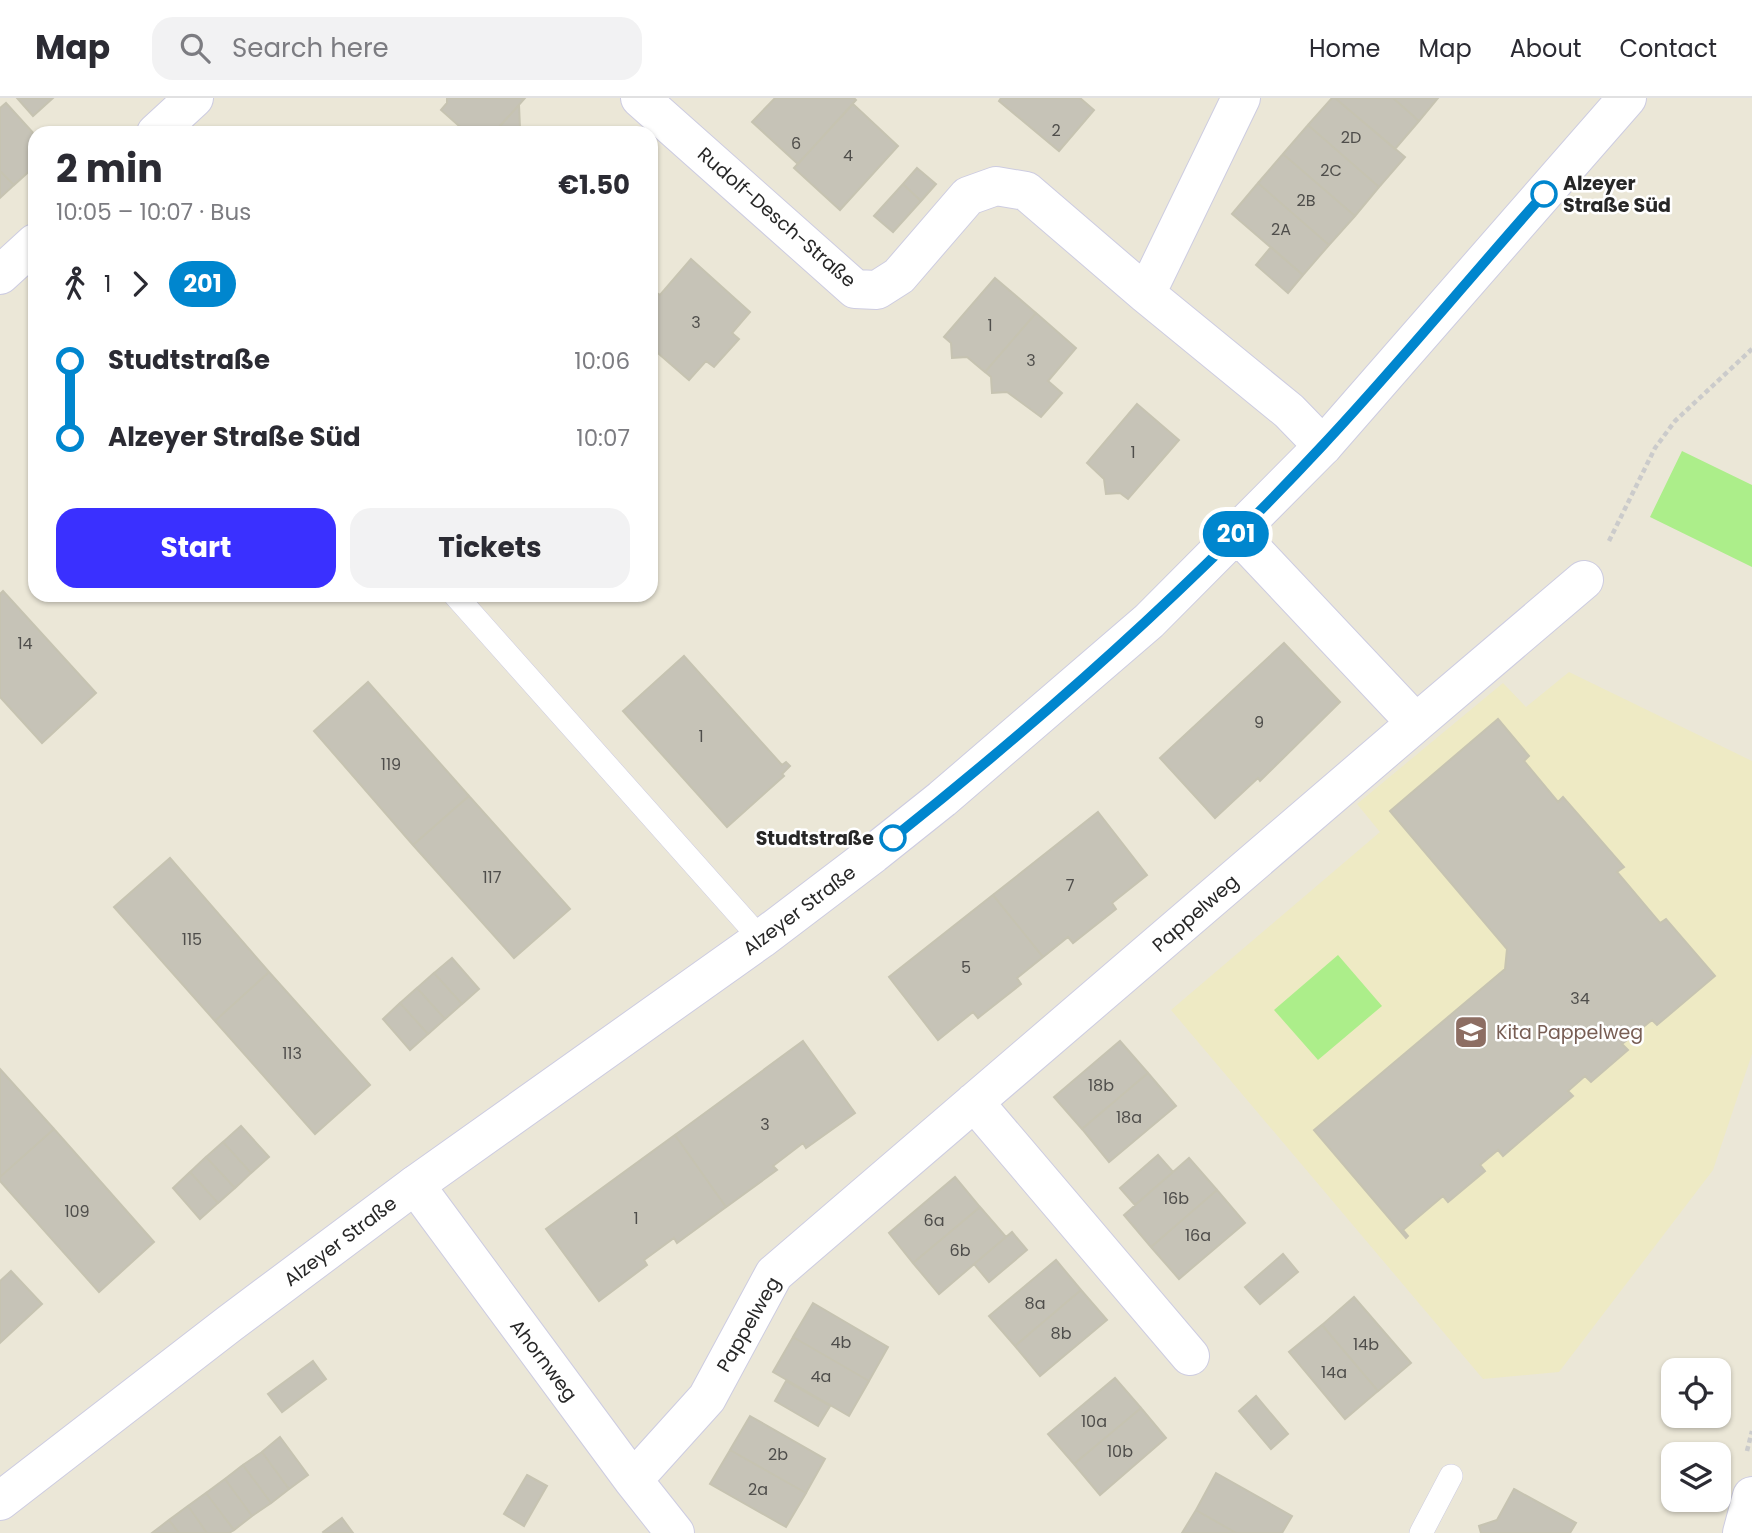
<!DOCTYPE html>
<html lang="en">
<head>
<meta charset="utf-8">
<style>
	:root { --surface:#fff; --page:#f2f2f3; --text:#2b2b33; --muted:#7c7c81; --line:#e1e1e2; --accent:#3a30ff }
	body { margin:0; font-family:Poppins,sans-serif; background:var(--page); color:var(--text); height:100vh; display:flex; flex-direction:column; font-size:26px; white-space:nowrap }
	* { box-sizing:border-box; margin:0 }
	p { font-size:23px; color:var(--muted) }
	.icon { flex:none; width:38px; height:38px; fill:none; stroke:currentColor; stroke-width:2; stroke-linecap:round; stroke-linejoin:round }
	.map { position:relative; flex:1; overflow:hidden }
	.panel { position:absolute; left:28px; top:28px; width:630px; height:476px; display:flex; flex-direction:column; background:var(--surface); border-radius:21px; box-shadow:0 2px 5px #0004 }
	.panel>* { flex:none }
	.badge { padding:0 14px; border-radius:23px; font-size:24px; line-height:46px }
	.controls { position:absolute; left:1661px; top:1260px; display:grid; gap:14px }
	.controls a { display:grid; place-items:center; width:70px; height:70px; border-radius:14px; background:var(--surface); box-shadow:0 2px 5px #0004; font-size:35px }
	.map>.badge { position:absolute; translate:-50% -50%; box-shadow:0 0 0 4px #fff }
	.legs { display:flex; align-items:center; gap:10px; height:77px; padding:0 28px; font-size:23px }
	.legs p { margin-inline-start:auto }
	.head { display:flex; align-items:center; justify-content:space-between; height:119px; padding:0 28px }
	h1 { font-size:38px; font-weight:700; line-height:52px }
	.cta { display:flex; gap:14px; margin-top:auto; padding:14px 28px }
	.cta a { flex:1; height:80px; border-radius:21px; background:var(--accent); color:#fff; font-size:28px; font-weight:700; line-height:80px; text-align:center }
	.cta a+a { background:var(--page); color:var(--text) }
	ul { padding:0 28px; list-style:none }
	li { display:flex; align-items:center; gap:24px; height:77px; font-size:26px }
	li i { display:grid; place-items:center; width:10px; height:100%; margin:0 9px; background:currentColor }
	li i::after { content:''; width:18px; height:18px; margin:-9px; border:5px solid; border-radius:50%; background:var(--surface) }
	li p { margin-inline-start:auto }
	li:first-child i { background:linear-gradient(#0000 50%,currentColor 0) }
	li:last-child i { background:linear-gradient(currentColor 50%,#0000 0) }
	header { display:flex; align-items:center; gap:42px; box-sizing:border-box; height:98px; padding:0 35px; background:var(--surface); border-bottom:2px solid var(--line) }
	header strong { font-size:33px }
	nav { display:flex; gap:38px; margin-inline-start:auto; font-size:24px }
	.search { width:490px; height:63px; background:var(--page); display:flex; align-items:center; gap:18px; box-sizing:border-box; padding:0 24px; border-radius:21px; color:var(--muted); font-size:26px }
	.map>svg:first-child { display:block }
	.education { fill:#eeeac4 }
	.pitch { fill:#acee8a }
	.building { fill:#c6c3b7; stroke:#c6c3b1; stroke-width:2 }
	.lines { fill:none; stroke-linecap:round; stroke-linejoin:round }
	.lane-casing { stroke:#cdcce1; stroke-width:24 }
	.street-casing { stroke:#cdcce1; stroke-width:40 }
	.secondary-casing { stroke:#cdcce1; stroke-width:40 }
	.path { stroke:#cbcbcb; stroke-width:4.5; stroke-dasharray:5 3.5; stroke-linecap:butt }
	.lane { stroke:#fff; stroke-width:23 }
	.street { stroke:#fff; stroke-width:38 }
	.secondary { stroke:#fff; stroke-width:38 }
	.line-1-casing { stroke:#fff; stroke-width:16 }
	.line-1 { stroke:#0086ce; stroke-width:10 }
	.stop-1-dot { fill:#fff; stroke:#0086ce; stroke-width:3.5 }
	.labels { text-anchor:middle; stroke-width:5; stroke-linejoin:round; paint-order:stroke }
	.number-label { font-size:16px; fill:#4f4e4b }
	.stop-label { font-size:19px; font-weight:bold; fill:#272727; stroke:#fff; text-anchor:start }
	.street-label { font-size:19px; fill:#272727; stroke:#fff }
	.education-label { font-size:19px; fill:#785e54; stroke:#fff; text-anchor:start }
</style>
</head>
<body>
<header>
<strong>Map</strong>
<div class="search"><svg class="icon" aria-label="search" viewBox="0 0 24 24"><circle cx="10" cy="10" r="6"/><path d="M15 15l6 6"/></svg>Search here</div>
<nav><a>Home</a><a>Map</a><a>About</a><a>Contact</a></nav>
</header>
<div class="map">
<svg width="1752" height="1435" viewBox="0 0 1752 1435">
	<rect width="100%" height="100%" fill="#ebe7d7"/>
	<!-- education -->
	<path class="education" d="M1569,574L1752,663V956L1713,1072L1559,1274L1483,1281L1171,912L1380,734L1357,706L1503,585L1526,609Z"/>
	<!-- pitch -->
	<path class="pitch" d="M1682,353L1752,387V469L1650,419Z
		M1338,857L1382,908L1318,962L1274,912Z"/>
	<!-- building -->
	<path class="building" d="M17,0H53L33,18Z
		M447,0H525L494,35H467L441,12L447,5Z
		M775,0H854L856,2L798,66L752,24Z
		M1001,0H1080L1094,12L1059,53L999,3Z
		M1332,0H1335L1405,59L1379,89L1308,27Z
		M1335,0H1393L1419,23L1395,51Z
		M1393,0H1438L1419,23Z
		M6,5L35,37V68L14,87L0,73V10Z
		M853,6L898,48L840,112L794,70Z
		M519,7L520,30L497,31Z
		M1308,27L1379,89L1355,118L1283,56Z
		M1283,56L1355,118L1329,147L1258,85Z
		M917,70L936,86L921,103L903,86Z
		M0,73L14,87L0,100Z
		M1258,85L1329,147L1303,177L1232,116Z
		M903,86L921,103L893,134L874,118Z
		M1271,149L1303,177L1288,195L1256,167Z
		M691,161L750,214L732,235L739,241L714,269L706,263L689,282L651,249V191L660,197Z
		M995,180L1036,215L985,274L967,259L952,260L951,245L944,239Z
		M1036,215L1076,250L1048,283L1062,295L1041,319L1007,294L992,295L991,279L985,274Z
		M1137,306L1179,342L1128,401L1120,395L1106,396L1104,381L1087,365Z
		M3,493L96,595L42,645L0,599V496Z
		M1284,545L1340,604L1260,683L1258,680L1215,720L1160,660Z
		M684,558L782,667L786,664L790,668L782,676L784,678L727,729L623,613Z
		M368,584L469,698L413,747L314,633Z
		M1498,621L1529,658L1524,663L1558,704L1563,699L1624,769L1617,774L1660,825L1666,821L1715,878L1657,927L1652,922L1622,946L1628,952L1591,984L1585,978L1568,993L1573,998L1503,1058L1498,1052L1480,1067L1485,1073L1448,1104L1443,1098L1403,1132L1408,1138L1406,1140L1314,1032L1505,871L1507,851L1390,713Z
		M469,698L570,811L514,860L413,747Z
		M1098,714L1147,777L1112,805L1116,811L1073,845L1068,839L1043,859L993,797Z
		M170,760L269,874L215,923L114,809Z
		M993,797L1043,859L1017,880L1021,886L978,920L973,914L938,942L889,879Z
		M452,860L479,891L462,906L434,875Z
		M269,874L370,987L315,1036L215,923Z
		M434,875L462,906L445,921L417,890Z
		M417,890L445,921L428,936L400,905Z
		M400,905L428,936L410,952L383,921Z
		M803,943L855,1015L806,1050L803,1045L773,1068L777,1072L726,1109L675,1037Z
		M1120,943L1148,975L1082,1031L1054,999Z
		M0,971L54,1031L0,1079Z
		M1148,975L1176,1008L1109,1064L1082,1031Z
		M241,1028L269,1059L251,1075L223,1044Z
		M54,1031L154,1144L99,1194L0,1083V1079Z
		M675,1037L726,1109L677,1145L674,1140L644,1162L647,1167L599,1203L546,1131Z
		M223,1044L251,1075L235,1090L206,1059Z
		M1158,1057L1173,1074L1135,1107L1120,1090Z
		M206,1059L235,1090L218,1105L190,1074Z
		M1189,1060L1217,1092L1151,1149L1124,1117Z
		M190,1074L218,1105L200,1121L173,1090Z
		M955,1079L980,1109L913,1165L889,1135Z
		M1217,1092L1245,1125L1179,1181L1151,1149Z
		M980,1109L1006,1139L939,1196L913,1165Z
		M1012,1134L1027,1152L989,1184L974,1166Z
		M1283,1156L1298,1174L1260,1206L1245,1189Z
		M1056,1162L1081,1192L1015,1248L989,1218Z
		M11,1173L42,1206L0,1245V1183Z
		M1081,1192L1107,1222L1040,1278L1015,1248Z
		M1354,1199L1411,1265L1378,1293L1322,1227Z
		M813,1205L888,1249L869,1283L793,1239Z
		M1322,1227L1378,1293L1345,1321L1289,1254Z
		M793,1239L869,1283L849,1318L773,1274Z
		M313,1263L326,1281L282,1314L268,1296Z
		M1115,1280L1141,1310L1074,1366L1048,1336Z
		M786,1283L830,1308L818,1328L775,1303Z
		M1256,1298L1288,1336L1271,1351L1239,1313Z
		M1141,1310L1166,1340L1100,1397L1074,1366Z
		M750,1318L825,1361L806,1395L730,1352Z
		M280,1339L308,1377L289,1391L262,1354Z
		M730,1352L806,1395L786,1429L710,1386Z
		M262,1354L289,1391L271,1405L243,1367Z
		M243,1367L271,1405L252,1418L225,1381Z
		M1216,1375L1292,1418L1282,1435H1236L1196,1412Z
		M527,1377L547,1388L524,1428L504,1416Z
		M225,1381L252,1418L234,1432L206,1395Z
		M1514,1391L1576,1425L1570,1435H1481L1479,1428L1497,1422Z
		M206,1395L234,1432L229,1435H207L188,1408Z
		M188,1408L207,1435H179L169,1422Z
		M1196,1412L1236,1435H1182Z
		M342,1420L353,1435H324L323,1434Z
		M169,1422L179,1435H152Z"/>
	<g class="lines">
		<!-- lane casing -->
		<g class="lane-casing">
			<path id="lane" d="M455,497L761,841
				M1421,1435L1451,1378"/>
		</g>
		<!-- street casing -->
		<g class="street-casing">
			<path id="street" d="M640,0L855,191L877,192L899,178L968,98L996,88L1026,93L1146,196L1289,313L1323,348
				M156,35L194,0
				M0,177L35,145
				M1146,196L1241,0
				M1416,625L1584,482
				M974,1004L1190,1258
				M415,1087L633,1382L675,1435
				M633,1382L707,1300L774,1176L1416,625L1237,435"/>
		</g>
		<!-- secondary casing -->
		<g class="secondary-casing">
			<path id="secondary" d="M0,1403L229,1226L415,1087L761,841L873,756L942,701L1149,523L1323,348L1627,0
				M1742,1435L1752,1398"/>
		</g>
		<!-- path -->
		<path class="path" d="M1609,443L1655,350L1675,323L1752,251
			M1747,1353L1752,1333"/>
		<!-- lane -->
		<use href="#lane" class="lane"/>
		<!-- street -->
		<use href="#street" class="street"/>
		<!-- secondary -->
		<use href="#secondary" class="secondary"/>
	</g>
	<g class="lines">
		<!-- line-1 casing -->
		<g class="line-1-casing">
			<path id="line-1" d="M893,740C1045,619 1191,489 1323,347C1399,266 1470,179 1544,96"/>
		</g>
		<!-- line-1 -->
		<use href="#line-1" class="line-1"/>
	</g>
	<!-- icons -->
	<defs>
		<g id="school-square" transform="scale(1.75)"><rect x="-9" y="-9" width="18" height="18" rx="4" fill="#8d6e63" stroke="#fff"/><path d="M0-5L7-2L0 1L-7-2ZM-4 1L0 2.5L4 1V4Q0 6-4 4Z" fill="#fff"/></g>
	</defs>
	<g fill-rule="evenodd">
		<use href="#school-square" x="1471" y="934"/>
	</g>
	<!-- markers -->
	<g class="stop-1-dot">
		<circle cx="1544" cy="96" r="12"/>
		<circle cx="893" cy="740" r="12"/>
	</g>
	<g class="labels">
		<!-- number labels -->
		<g class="number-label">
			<text x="1056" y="38">2</text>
			<text x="1351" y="45">2D</text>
			<text x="796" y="51">6</text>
			<text x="848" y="63">4</text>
			<text x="1331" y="78">2C</text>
			<text x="1306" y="108">2B</text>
			<text x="1281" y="137">2A</text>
			<text x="696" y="230">3</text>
			<text x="990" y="233">1</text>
			<text x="1031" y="268">3</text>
			<text x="1133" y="360">1</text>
			<text x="25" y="551">14</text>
			<text x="1259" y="630">9</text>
			<text x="701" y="644">1</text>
			<text x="391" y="672">119</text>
			<text x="492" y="785">117</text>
			<text x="1070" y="793">7</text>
			<text x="192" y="847">115</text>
			<text x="966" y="875">5</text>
			<text x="1580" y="906">34</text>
			<text x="292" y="961">113</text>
			<text x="1101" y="993">18b</text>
			<text x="1129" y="1025">18a</text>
			<text x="765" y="1032">3</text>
			<text x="1176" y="1106">16b</text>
			<text x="77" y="1119">109</text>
			<text x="636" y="1126">1</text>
			<text x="934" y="1128">6a</text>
			<text x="1198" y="1143">16a</text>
			<text x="960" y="1158">6b</text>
			<text x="1035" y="1211">8a</text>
			<text x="1061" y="1241">8b</text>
			<text x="841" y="1250">4b</text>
			<text x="1366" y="1252">14b</text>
			<text x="1334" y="1280">14a</text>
			<text x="821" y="1284">4a</text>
			<text x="1094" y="1329">10a</text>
			<text x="1120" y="1359">10b</text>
			<text x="778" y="1362">2b</text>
			<text x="758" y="1397">2a</text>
		</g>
		<!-- stop labels -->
		<g class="stop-label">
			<text x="1563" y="92">Alzeyer<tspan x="1563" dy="22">Straße Süd</tspan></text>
			<text x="874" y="747" text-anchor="end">Studtstraße</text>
		</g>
		<!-- street labels -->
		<g class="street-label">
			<text transform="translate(777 119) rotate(41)" y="7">Rudolf-Desch-Straße</text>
			<text transform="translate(799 812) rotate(-37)" y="7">Alzeyer Straße</text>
			<text transform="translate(1195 815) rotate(-41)" y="7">Pappelweg</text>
			<text transform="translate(340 1143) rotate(-37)" y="7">Alzeyer Straße</text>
			<text transform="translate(748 1226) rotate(-60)" y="7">Pappelweg</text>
			<text transform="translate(544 1262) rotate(53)" y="7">Ahornweg</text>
		</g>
		<!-- education labels -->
		<g class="education-label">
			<text x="1496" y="941">Kita Pappelweg</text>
		</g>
	</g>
</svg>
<div class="controls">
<a><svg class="icon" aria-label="locate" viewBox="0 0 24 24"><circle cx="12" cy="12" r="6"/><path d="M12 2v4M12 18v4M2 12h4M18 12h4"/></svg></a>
<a><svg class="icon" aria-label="layers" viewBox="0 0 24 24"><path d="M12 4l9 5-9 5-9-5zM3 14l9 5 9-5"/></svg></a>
</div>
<b class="badge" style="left:1236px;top:436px;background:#0086ce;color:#fff">201</b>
<section class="panel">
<div class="head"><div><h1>2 min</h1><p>10:05 – 10:07 · Bus</p></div><b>€1.50</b></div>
<div class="legs"><svg class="icon" aria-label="walk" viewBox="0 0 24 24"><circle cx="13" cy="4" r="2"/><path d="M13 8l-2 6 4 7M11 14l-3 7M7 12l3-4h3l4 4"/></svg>1<svg class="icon" aria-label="forward" viewBox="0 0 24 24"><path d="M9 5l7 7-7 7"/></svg><b class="badge" style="background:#0086ce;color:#fff">201</b></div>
<ul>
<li><i style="color:#0086ce"></i><b>Studtstraße</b><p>10:06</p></li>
<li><i style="color:#0086ce"></i><b>Alzeyer Straße Süd</b><p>10:07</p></li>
</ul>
<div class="cta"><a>Start</a><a>Tickets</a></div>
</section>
</div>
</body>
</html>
